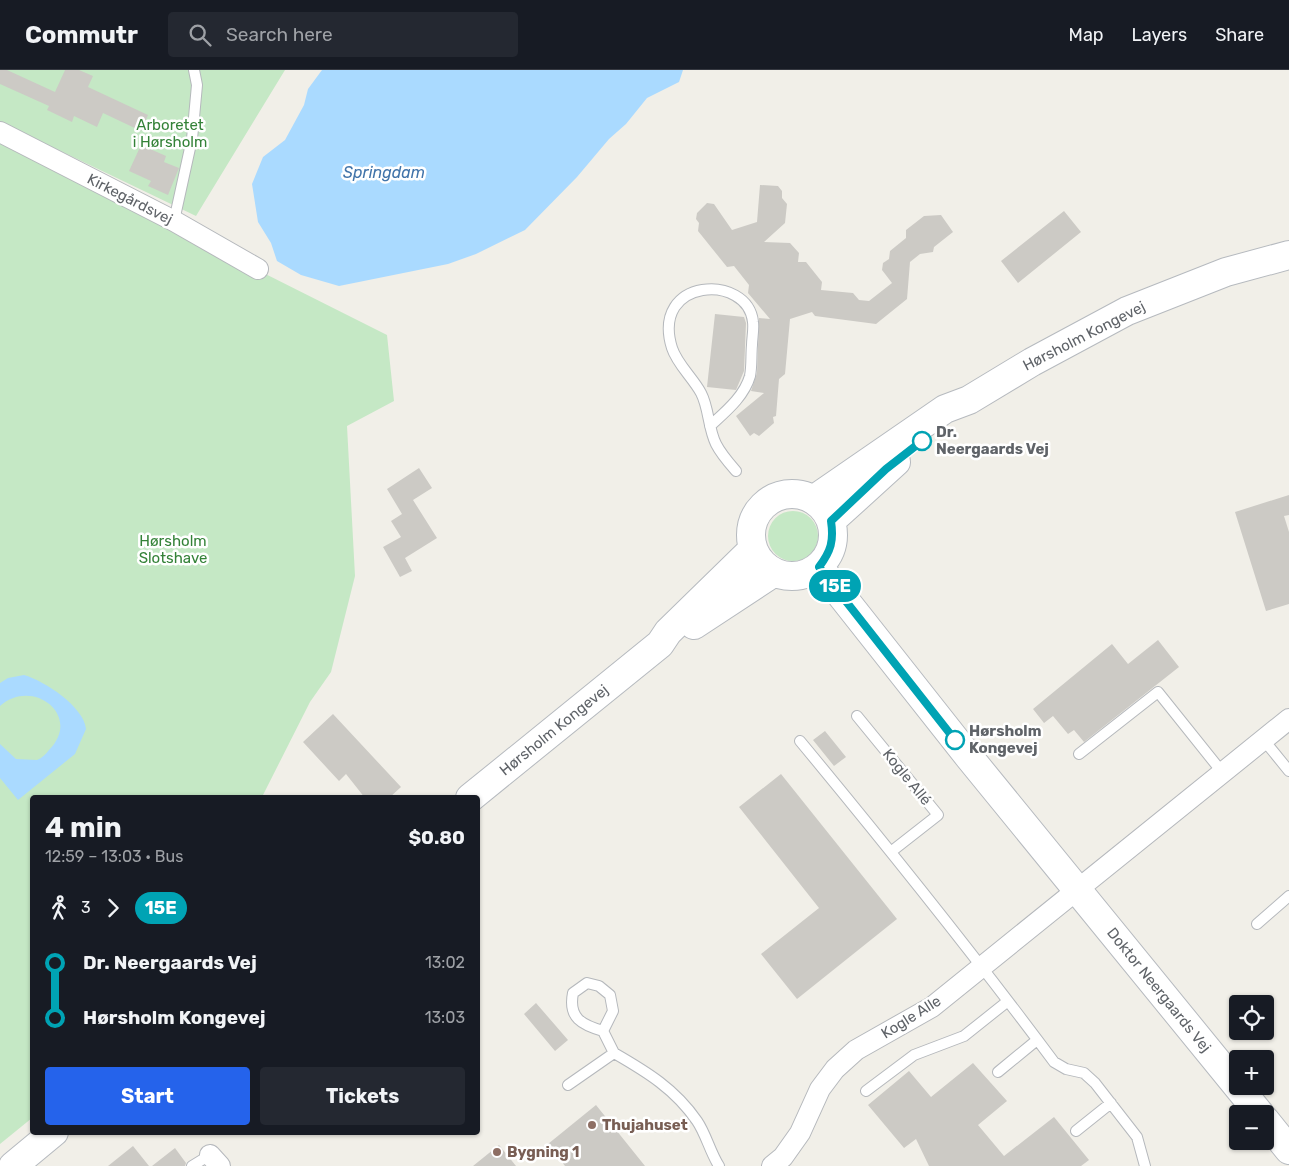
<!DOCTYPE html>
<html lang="en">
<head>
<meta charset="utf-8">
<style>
	:root { --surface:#171b24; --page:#242831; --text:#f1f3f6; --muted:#9ea1a6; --line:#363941; --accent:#2563eb }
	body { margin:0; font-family:Rubik,sans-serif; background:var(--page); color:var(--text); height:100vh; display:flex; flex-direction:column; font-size:19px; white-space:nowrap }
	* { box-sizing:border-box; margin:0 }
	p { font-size:16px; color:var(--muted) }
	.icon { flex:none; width:28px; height:28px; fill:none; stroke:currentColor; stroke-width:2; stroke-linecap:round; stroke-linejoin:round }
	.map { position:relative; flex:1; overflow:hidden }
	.details { position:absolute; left:30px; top:725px; width:450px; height:340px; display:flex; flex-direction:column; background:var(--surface); border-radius:5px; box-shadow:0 1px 4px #0004 }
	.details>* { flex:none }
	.badge { padding:0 10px; border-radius:16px; font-size:18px; line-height:32px }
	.buttons { position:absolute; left:1229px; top:925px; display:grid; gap:10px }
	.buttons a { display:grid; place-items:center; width:45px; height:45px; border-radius:5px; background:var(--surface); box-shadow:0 1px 4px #0004; font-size:25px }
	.map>.badge { position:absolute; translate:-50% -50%; box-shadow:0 0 0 2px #fff }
	.legs { display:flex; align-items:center; gap:8px; height:55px; padding:0 15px; font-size:16px }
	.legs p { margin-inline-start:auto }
	.summary { display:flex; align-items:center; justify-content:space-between; height:85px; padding:0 15px }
	h1 { font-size:28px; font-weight:700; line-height:38px }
	.primary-button { display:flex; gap:10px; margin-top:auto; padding:10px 15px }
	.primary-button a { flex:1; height:58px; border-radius:5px; background:var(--accent); color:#fff; font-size:20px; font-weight:700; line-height:58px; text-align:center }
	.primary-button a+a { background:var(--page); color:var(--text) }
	ul { padding:0 15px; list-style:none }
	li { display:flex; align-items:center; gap:18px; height:55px; font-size:19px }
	li i { display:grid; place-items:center; width:8px; height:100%; margin:0 6px; background:currentColor }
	li i::after { content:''; width:12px; height:12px; margin:-6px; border:4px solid; border-radius:50%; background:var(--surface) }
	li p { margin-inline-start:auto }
	li:first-child i { background:linear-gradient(#0000 50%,currentColor 0) }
	li:last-child i { background:linear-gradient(currentColor 50%,#0000 0) }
	header { display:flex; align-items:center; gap:30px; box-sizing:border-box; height:70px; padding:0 25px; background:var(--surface); border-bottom:1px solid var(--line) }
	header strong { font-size:24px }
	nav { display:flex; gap:28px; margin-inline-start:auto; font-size:18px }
	.search { width:350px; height:45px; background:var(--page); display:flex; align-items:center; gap:12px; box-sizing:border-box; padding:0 18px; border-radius:5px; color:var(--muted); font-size:19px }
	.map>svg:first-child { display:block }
	.green { fill:#c5e8c5 }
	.water { fill:#aadaff }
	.building { fill:#cccac5 }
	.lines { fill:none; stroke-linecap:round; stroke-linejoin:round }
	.lane-casing { stroke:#b5b8bc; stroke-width:12 }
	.street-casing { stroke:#b5b8bc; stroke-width:22 }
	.secondary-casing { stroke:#b6babf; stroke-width:30 }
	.lane { stroke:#fff; stroke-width:10 }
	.street { stroke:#fff; stroke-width:20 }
	.secondary { stroke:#fff; stroke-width:28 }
	.line-1-casing { stroke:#fff; stroke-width:11 }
	.line-1 { stroke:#00a3b4; stroke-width:8 }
	.stop-1-dot { fill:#fff; stroke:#00a3b4; stroke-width:2.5 }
	.education-dot { fill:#8d6e63; stroke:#fff; stroke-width:2 }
	.labels { text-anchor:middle; stroke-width:5; stroke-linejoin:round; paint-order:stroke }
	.park-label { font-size:15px; fill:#348238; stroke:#fff }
	.street-label { font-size:15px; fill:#5f6368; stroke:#fff }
	.stop-label { font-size:15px; font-weight:bold; fill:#5f6368; stroke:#fff; text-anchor:start }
	.education-label { font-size:15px; font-weight:bold; fill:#785e54; stroke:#fff; text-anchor:start }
	.water-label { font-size:16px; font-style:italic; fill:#4174aa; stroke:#fff }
</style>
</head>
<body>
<header>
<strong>Commutr</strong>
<div class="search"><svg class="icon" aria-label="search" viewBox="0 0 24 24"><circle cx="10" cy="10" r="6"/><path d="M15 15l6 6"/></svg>Search here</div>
<nav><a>Map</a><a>Layers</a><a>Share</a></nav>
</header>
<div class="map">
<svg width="1289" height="1096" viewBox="0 0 1289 1096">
	<rect width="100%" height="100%" fill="#f1efe8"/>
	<!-- green -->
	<path class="green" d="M0,0H285L196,146L0,52Z
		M0,71L387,265L394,331L347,356L355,506L331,602L310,632L262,727L32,728V1048L0,1074Z
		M768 466a25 25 0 1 1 50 0a25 25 0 1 1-50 0Z"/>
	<!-- water -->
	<path class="water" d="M322,0H683L679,12L647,28L626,54L609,69L577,107L525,160L476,184L448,194L339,216L301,205L277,191L271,173L258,152L252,114L263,87L285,70L304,35L308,19Z
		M24,605C45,611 84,637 86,659L75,684L18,730L0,708V674L16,689L37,690C42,688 46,684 49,680C83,646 33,607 0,636V613L8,608Z"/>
	<!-- building -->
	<path class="building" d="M0,0H7L55,22L65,0H79L93,6L88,17L148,45L141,61L103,43L97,57L74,46L72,52L47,40L49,36L0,14Z
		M141,75L166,86L164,92L179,98L168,125L148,116L151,111L129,101Z
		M760,115L778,116L782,121V128L787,134L785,153L764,172L790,173L799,183L798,192H806L822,212L821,220L853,223L859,230L869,231L892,213L882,200L883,193L889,189L890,181L906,168V160L924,146L941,145L953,162L934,177L933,182L920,184L910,192L907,229L876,254L815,246L812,242L790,249L785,304L779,309L776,346L773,347L774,353L759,366L754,363L750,366L736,346L764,323L751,321L757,303L759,248L770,249L748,223L749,215L734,196L727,197L698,161L699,153L696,149L697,143L707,133L714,134L732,160L757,152Z
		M1064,141L1081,162L1018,213L1001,191Z
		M715,244L744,247L746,253L744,301L736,320L707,317Z
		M419,398L432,418L413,430L437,468L405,488L412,501L400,507L383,477L401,467L391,451L402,444L387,419Z
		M1289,425V445L1284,446L1289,462V534L1266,541L1235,442Z
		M1158,570L1179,597L1084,672L1074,660L1068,664L1053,646L1044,653L1033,639L1112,574L1128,594Z
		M333,644L401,717L389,728H365L346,704L339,711L303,672Z
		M825,661L846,687L834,696L813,670Z
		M781,704L897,849L797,929L761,884L819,838L739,737Z
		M536,933L568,970L555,981L524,944Z
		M973,993L1007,1031L978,1055L1004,1086L1054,1047L1089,1090L1081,1096H929L916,1069L904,1078L868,1035L909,1001L931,1027Z
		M596,1035L645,1096H565L548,1074Z
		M499,1075L516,1096H473Z
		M133,1076L149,1096H108Z
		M175,1078L186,1093L185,1096H152Z"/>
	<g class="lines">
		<!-- lane casing -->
		<g class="lane-casing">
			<path id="lane" d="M174,151L192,69L197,15L194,0
				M710,356C725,342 744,327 750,306C752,296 751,285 752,275C752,268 754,260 753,252C748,203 650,207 672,278C677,294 693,308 701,323C709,338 708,358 716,374C721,384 729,393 736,401
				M857,646L938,745L892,781
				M1263,669L1289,701
				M800,671C887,776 972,882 1054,992L1066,999L1084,1003L1095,1013L1137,1067L1145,1096
				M1079,684L1158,622L1222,702
				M1257,854L1289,826
				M603,961C582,955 568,948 573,923L587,913L599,916L610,925L613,941L603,961L614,983
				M998,1002L1037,970
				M568,1015L614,983C647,1002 675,1019 697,1051C706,1064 710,1082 719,1096
				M866,1021L914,985L964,966L1008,931
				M1076,1061L1111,1033
				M192,1096L210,1085"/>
		</g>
		<!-- street casing -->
		<g class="street-casing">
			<path id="street" d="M0,62L174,151L258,199
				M210,1085L220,1096
				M772,1096L783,1087L800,1063L820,1019L835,999L856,980L932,937L1289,649"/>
		</g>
		<!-- secondary casing -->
		<g class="secondary-casing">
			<path id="secondary" d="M751 465a41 41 0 1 1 82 0a41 41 0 1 1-82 0Z
				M813,430L945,339L969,330L1032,292L1127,241L1226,202L1289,185
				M831,451L896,392
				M819,497L969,687L1260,1044
				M694,555L773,503
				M470,728L660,574L668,562L752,480
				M1265,1050L1289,1080
				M13,1096L54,1062"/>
		</g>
		<!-- lane -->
		<use href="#lane" class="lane"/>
		<!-- street -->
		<use href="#street" class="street"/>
		<!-- secondary -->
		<use href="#secondary" class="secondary"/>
	</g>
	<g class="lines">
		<!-- line-1 casing -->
		<g class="line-1-casing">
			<path id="line-1" d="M922,371L886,399L831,451C834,471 831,481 819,497L955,670"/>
		</g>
		<!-- line-1 -->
		<use href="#line-1" class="line-1"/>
	</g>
	<!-- markers -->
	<g class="stop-1-dot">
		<circle cx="922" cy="371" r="9"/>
		<circle cx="955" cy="670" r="9"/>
	</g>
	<g class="education-dot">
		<circle cx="592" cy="1055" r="5"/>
		<circle cx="497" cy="1082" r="5"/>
	</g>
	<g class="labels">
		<!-- park labels -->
		<g class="park-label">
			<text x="170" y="60">Arboretet<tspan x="170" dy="17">i Hørsholm</tspan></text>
			<text x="173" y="476">Hørsholm<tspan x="173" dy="17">Slotshave</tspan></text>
		</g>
		<!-- street labels -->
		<g class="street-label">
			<text transform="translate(130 129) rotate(27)" y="5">Kirkegårdsvej</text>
			<text transform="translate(1084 266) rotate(-27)" y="5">Hørsholm Kongevej</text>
			<text transform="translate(554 660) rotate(-39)" y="5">Hørsholm Kongevej</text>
			<text transform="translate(907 707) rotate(51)" y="5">Kogle Allé</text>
			<text transform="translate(1159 920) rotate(51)" y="5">Doktor Neergaards Vej</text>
			<text transform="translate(911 947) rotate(-32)" y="5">Kogle Alle</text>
		</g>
		<!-- stop labels -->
		<g class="stop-label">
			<text x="936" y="367">Dr.<tspan x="936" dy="17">Neergaards Vej</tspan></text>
			<text x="969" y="666">Hørsholm<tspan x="969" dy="17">Kongevej</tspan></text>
		</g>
		<!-- education labels -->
		<g class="education-label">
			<text x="602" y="1060">Thujahuset</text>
			<text x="507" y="1087">Bygning 1</text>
		</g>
		<!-- water labels -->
		<g class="water-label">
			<text x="384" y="108">Springdam</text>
		</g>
	</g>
</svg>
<div class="buttons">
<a><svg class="icon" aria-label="locate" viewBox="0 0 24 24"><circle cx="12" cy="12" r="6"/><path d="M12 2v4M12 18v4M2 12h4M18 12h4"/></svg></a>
<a>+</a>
<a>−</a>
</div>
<b class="badge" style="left:835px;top:516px;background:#00a3b4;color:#fff">15E</b>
<section class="details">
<div class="summary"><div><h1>4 min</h1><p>12:59 – 13:03 · Bus</p></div><b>$0.80</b></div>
<div class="legs"><svg class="icon" aria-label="walk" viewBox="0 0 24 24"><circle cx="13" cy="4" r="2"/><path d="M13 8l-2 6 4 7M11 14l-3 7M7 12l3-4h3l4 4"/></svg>3<svg class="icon" aria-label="forward" viewBox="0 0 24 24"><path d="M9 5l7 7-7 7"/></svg><b class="badge" style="background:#00a3b4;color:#fff">15E</b></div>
<ul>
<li><i style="color:#00a3b4"></i><b>Dr. Neergaards Vej</b><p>13:02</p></li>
<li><i style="color:#00a3b4"></i><b>Hørsholm Kongevej</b><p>13:03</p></li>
</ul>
<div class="primary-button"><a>Start</a><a>Tickets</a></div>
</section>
</div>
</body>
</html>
